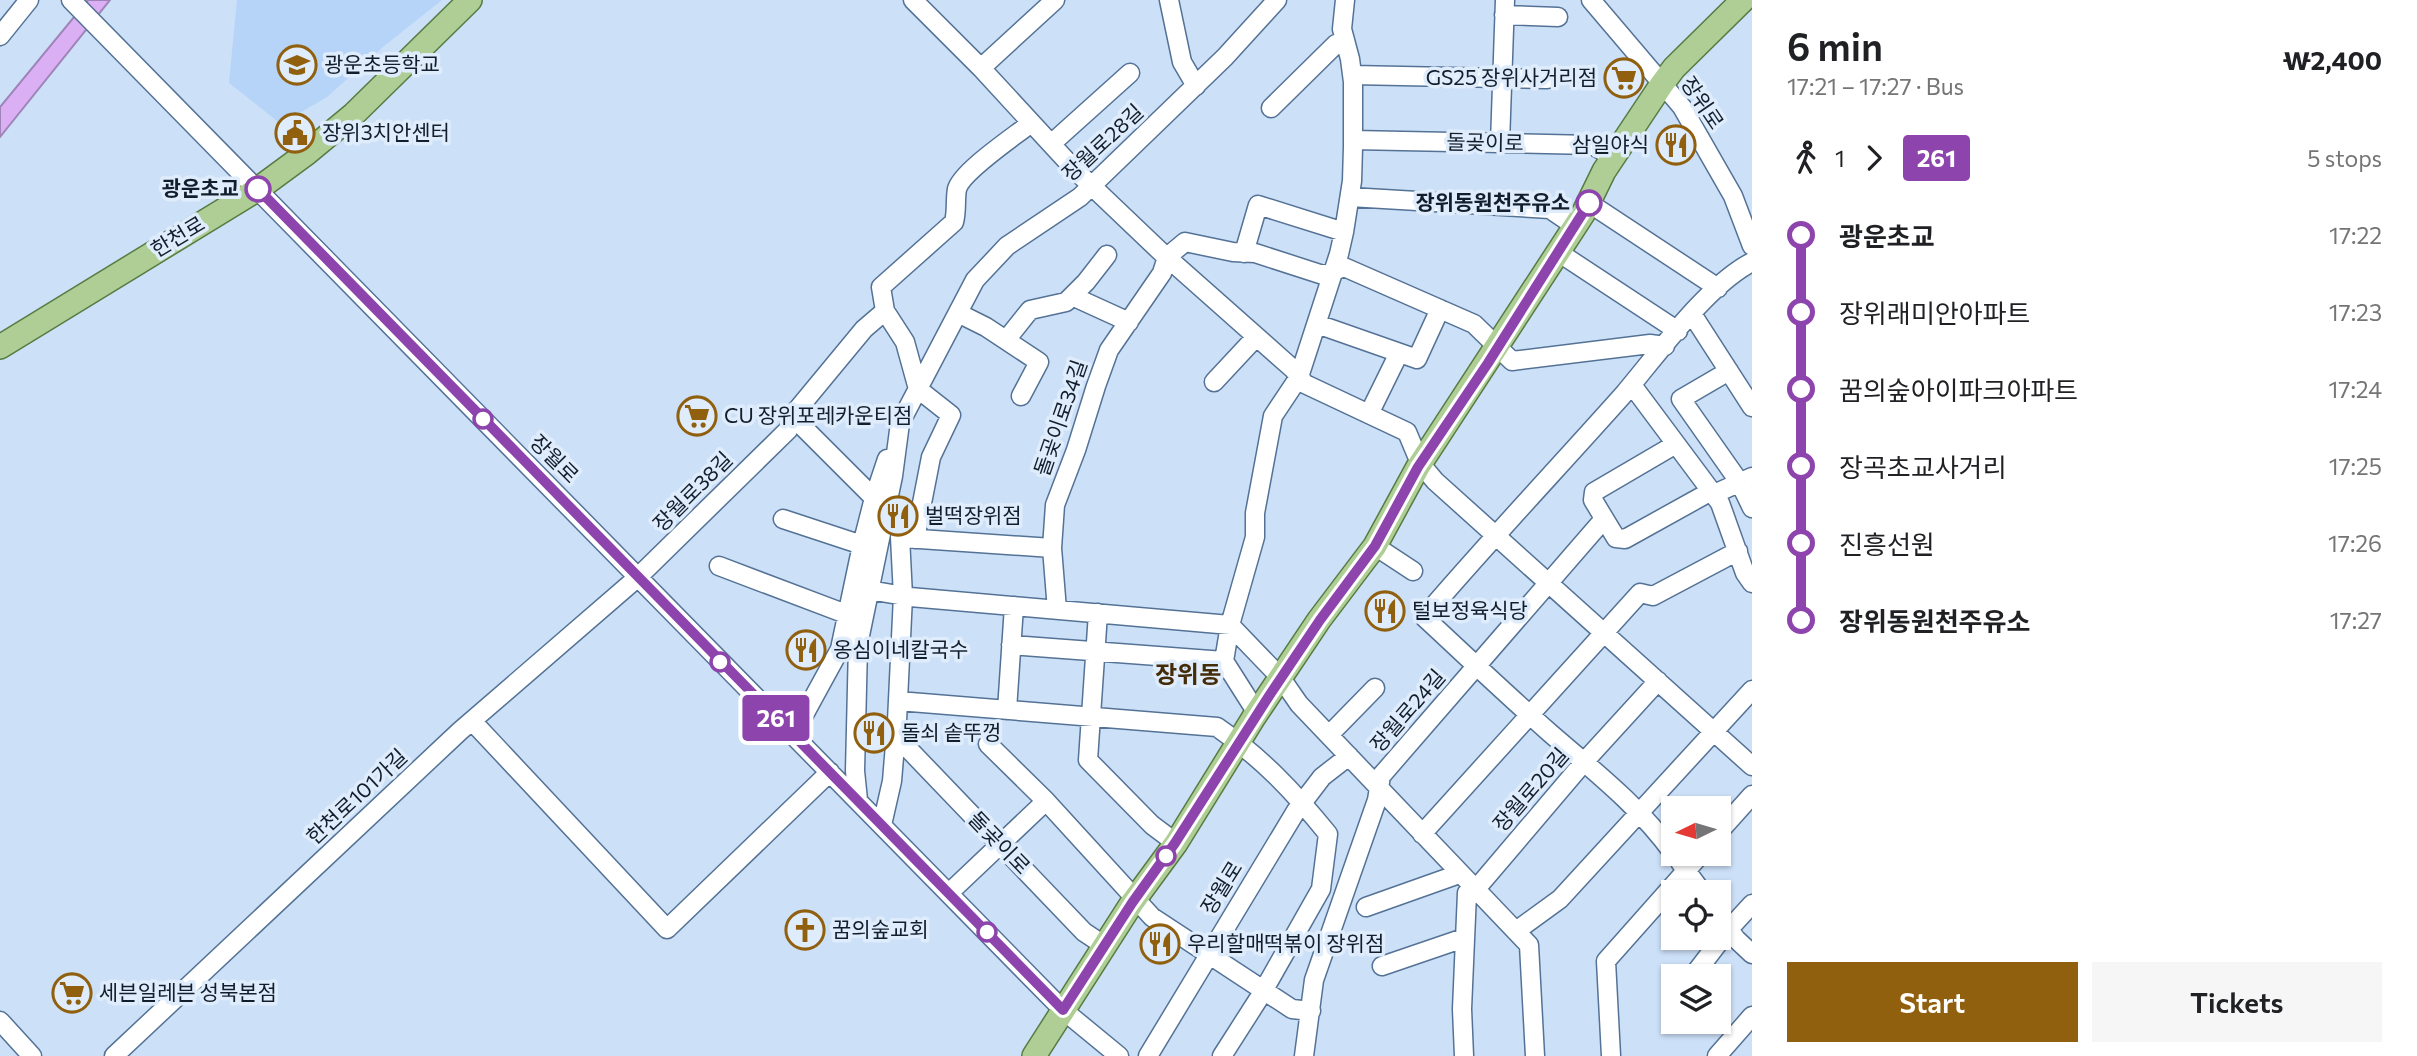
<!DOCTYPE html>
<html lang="en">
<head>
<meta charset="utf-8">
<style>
	:root { --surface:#fff; --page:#f6f6f6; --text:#202124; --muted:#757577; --accent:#91600f }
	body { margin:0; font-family:Commissioner,"Noto Sans KR",sans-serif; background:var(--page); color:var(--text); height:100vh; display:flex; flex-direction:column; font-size:26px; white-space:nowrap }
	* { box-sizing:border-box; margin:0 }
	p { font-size:23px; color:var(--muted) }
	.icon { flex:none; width:38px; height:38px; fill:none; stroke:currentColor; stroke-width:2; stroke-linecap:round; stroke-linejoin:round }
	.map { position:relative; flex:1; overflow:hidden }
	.sheet { display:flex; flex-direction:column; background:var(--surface); width:665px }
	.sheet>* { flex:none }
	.badge { padding:0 14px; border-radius:5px; font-size:24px; line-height:46px }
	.needle { width:46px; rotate:265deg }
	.buttons { position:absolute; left:1661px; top:796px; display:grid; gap:14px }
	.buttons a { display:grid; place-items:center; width:70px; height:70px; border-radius:0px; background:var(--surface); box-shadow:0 2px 5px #0004; font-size:35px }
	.map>.badge { position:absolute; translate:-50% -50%; box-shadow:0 0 0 4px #fff }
	.legs { display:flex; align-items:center; gap:10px; height:77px; padding:0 35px; font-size:23px }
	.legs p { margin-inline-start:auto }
	.head { display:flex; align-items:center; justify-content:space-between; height:119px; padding:0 35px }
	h1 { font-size:38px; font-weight:600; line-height:52px }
	.cta { display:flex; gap:14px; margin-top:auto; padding:14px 35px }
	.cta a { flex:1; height:80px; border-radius:0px; background:var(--accent); color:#fff; font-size:28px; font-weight:600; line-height:80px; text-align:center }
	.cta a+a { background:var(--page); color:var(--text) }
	ul { padding:0 35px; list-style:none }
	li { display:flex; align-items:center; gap:24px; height:77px; font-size:26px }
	li i { display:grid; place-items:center; width:10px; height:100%; margin:0 9px; background:currentColor }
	li i::after { content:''; width:18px; height:18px; margin:-9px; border:5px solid; border-radius:50%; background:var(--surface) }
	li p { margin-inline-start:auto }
	li:first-child i { background:linear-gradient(#0000 50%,currentColor 0) }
	li:last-child i { background:linear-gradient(currentColor 50%,#0000 0) }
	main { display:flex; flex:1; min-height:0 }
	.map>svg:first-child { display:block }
	.built { fill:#b5d4f8 }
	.water { fill:#dbaff4; stroke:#9f84b8; stroke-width:2 }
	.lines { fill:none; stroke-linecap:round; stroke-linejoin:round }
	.minor-casing { stroke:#547295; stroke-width:21 }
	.major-casing { stroke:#567c42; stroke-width:26 }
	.minor { stroke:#fff; stroke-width:18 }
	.major { stroke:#afce95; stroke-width:23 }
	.line-1-casing { stroke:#fff; stroke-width:16 }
	.line-1 { stroke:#8e44ad; stroke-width:10 }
	.stop-1-dot { fill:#fff; stroke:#8e44ad; stroke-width:3.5 }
	.labels { text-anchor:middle; stroke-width:7; stroke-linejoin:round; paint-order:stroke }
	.poi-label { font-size:21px; fill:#121e2c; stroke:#dfecfc; text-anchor:start }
	.street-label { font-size:21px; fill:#121e2c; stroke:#dfecfc }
	.stop-label { font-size:21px; font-weight:bold; fill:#121e2c; stroke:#dfecfc; text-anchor:end }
	.quarter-label { font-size:24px; font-weight:bold; fill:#442c08; stroke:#dfecfc }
</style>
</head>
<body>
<main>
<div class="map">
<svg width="1752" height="1056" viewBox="0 0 1752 1056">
	<rect width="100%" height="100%" fill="#cce0f8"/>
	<!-- built -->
	<path class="built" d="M237,0H442L383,47L327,97L281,124L229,83Z"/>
	<!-- water -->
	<path class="water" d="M88,0H110L0,137V107Z"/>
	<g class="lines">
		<!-- minor casing -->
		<g class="minor-casing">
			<path id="minor" d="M71,0L1063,1010L1119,1056
				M913,0L981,68L1076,171L1161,252L1293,369L1305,384L1407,432L1420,463L1435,481L1752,766
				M1169,0L1182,62L1196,86
				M1591,0L1682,107L1733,196L1752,246
				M1504,15L1558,17
				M0,36L29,0
				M981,68L1055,0
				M1352,75L1547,79
				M1271,108L1336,44L1345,40
				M1353,140L1592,145L1614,157
				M1500,143L1505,0
				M1051,144L1130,73
				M1350,197L1550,209L1575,226
				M1589,203L1718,288
				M1558,252L1678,331
				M1244,253L1258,205L1344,232
				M1072,296L1086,282L1107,255
				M958,313L986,327L1039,362L1021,396
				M1692,314L1752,407
				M1317,324L1417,359L1440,309
				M1006,340L1030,310L1066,302L1072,296L1129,322
				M1729,371L1681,399L1740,483L1752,508
				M1214,382L1256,337
				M1632,385L1720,503L1745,573L1752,583
				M1369,414L1399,353
				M794,418L874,498
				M1676,444L1594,492L1593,500L1616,538L1625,539L1706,494H1714L1752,477
				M783,519L862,545
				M905,538L1052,548
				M915,539L931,457L951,415L918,389L905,342L885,311L881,287L954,222C957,211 955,200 957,189C962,171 1015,136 1031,123
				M1375,546L1413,571
				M719,566L846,614
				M869,590L910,597L1230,625L1281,678L1299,704L1529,945L1535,1056
				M1057,610L1052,548L1055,505L1076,450L1096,386L1109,350L1162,273L1167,257L1185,242L1233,252L1255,253L1323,275L1344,267L1474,324L1512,361L1650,344L1665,346
				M1098,613L1088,760L1152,825L1176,843
				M1011,645L1224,661L1257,713
				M1224,661L1230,625L1255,537V513L1273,416L1299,377L1339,254L1344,232L1352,181L1353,147V82L1350,59L1342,29L1345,0
				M898,701L1217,727C1262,758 1294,792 1328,834L1321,889L1261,995L1222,1056
				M1007,710L1014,606
				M472,721L667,929L830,772
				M793,735L840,649L862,545L874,498L887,459
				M1329,735L1375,688
				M896,736L1084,932L1105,946
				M988,744L1046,801L1152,917L1292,1009L1311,1011
				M858,800L855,771L858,645L893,476L900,423L975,280L1007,246L1080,197L1225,57L1277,0
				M882,825L892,781L897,721L903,596L900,537
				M1718,833L1752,795
				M1422,834L1640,593L1653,596L1738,551
				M1673,853C1639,806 1594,771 1550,733C1507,695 1466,656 1424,617C1489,541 1557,469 1623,395C1657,355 1707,285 1752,262
				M1680,862L1702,892
				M949,893L1046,801
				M1366,907L1459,874
				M1718,915L1736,939L1752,954
				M1516,931L1560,899L1752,690
				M1382,966L1464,938
				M1693,976L1729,929L1752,904
				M0,1021L32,1056
				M114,1056L460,731L637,578L788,430L797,410L864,329L885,311
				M1148,1056L1296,811L1322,777L1349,756
				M1304,1056L1314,980L1377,800L1381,776L1604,519
				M1464,1056L1462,1009L1467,893L1482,882L1584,762L1658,681
				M1611,1056L1606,961L1701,854
				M1717,1056L1752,1016"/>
		</g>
		<!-- major casing -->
		<g class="major-casing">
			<path id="major" d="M0,347L258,189L307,153L354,114L470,0
				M1034,1056L1132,903L1176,843L1254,717L1319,620L1375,546L1418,467L1583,214L1604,171L1662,84L1674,68L1743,0"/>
		</g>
		<!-- minor -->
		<use href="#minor" class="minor"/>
		<!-- major -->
		<use href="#major" class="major"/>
	</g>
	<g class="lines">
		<!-- line-1 casing -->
		<g class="line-1-casing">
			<path id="line-1" d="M258,189L1063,1010L1132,903L1175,843L1269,696L1320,620L1375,546L1418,467L1488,363L1589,203"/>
		</g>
		<!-- line-1 -->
		<use href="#line-1" class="line-1"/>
	</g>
	<!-- icons -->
	<defs>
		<g id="school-ring" transform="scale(2.0125)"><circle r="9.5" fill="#dfecfc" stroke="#91600f" stroke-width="1.5"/><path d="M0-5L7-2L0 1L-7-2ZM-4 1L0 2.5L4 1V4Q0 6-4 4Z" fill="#91600f"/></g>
		<g id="supermarket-ring" transform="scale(2.0125)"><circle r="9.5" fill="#dfecfc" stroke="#91600f" stroke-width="1.5"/><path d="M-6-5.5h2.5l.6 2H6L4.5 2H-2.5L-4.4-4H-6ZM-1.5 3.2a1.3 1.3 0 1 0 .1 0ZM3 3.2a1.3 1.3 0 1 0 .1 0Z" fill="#91600f"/></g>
		<g id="civic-ring" transform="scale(2.0125)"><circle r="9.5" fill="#dfecfc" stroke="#91600f" stroke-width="1.5"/><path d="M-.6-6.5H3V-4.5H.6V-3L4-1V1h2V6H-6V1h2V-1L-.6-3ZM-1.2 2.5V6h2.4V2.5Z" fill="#91600f"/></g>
		<g id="restaurant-ring" transform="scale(2.0125)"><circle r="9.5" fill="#dfecfc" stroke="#91600f" stroke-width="1.5"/><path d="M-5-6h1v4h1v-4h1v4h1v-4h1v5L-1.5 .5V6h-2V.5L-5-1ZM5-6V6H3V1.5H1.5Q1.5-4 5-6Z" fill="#91600f"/></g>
		<g id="church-ring" transform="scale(2.0125)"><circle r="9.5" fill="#dfecfc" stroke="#91600f" stroke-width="1.5"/><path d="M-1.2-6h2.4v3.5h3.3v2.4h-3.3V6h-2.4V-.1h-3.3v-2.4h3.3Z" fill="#91600f"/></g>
	</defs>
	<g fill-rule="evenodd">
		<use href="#school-ring" x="297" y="65"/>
		<use href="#supermarket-ring" x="1624" y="78"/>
		<use href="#civic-ring" x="295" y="133"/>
		<use href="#restaurant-ring" x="1676" y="145"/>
		<use href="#supermarket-ring" x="697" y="416"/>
		<use href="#restaurant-ring" x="898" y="516"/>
		<use href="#restaurant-ring" x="1385" y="611"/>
		<use href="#restaurant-ring" x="806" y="650"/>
		<use href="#restaurant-ring" x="874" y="733"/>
		<use href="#church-ring" x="805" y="930"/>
		<use href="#restaurant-ring" x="1160" y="944"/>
		<use href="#supermarket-ring" x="72" y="993"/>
	</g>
	<!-- markers -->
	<g class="stop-1-dot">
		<circle cx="258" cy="189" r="12"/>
		<circle cx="1589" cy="203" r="12"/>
		<circle cx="483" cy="419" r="9"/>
		<circle cx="720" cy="662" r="9"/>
		<circle cx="1166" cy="856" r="9"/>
		<circle cx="987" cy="932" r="9"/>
	</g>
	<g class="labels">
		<!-- poi labels -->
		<g class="poi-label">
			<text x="324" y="72">광운초등학교</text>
			<text x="1597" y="85" text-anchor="end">GS25 장위사거리점</text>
			<text x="322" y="140">장위3치안센터</text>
			<text x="1649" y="152" text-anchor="end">삼일야식</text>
			<text x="724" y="423">CU 장위포레카운티점</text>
			<text x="925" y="523">벌떡장위점</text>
			<text x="1412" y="618">털보정육식당</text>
			<text x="833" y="657">옹심이네칼국수</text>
			<text x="901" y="740">돌쇠 솥뚜껑</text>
			<text x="832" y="937">꿈의숲교회</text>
			<text x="1187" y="951">우리할매떡볶이 장위점</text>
			<text x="99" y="1000">세븐일레븐 성북본점</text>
		</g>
		<!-- street labels -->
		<g class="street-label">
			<text transform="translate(1702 103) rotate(56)" y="7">장위로</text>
			<text transform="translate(1103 143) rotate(-43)" y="7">장월로28길</text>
			<text transform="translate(1485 143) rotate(1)" y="7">돌곶이로</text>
			<text transform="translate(178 237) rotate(-31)" y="7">한천로</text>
			<text transform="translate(1061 418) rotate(-71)" y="7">돌곶이로34길</text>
			<text transform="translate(554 459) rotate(45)" y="7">장월로</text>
			<text transform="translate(693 492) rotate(-45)" y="7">장월로38길</text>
			<text transform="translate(1408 711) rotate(-49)" y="7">장월로24길</text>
			<text transform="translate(1531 790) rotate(-49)" y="7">장월로20길</text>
			<text transform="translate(357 797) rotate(-43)" y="7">한천로101가길</text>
			<text transform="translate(999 843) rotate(46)" y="7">돌곶이로</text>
			<text transform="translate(1222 888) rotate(-58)" y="7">장월로</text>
		</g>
		<!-- stop labels -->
		<g class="stop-label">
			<text x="239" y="196">광운초교</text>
			<text x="1570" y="210">장위동원천주유소</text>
		</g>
		<!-- quarter labels -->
		<g class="quarter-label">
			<text x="1188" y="683">장위동</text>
		</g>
	</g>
</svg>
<div class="buttons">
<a><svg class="needle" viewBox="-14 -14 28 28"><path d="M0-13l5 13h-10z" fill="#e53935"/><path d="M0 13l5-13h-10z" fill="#757577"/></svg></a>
<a><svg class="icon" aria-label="locate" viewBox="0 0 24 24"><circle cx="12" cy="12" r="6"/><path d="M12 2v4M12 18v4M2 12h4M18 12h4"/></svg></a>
<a><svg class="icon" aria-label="layers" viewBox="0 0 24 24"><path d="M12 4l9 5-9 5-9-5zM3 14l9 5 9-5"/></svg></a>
</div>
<b class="badge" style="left:776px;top:718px;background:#8e44ad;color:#fff">261</b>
</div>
<section class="sheet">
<div class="head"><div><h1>6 min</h1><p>17:21 – 17:27 · Bus</p></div><b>₩2,400</b></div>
<div class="legs"><svg class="icon" aria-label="walk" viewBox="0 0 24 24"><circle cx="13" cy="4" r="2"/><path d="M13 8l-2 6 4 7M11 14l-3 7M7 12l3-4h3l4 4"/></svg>1<svg class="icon" aria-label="forward" viewBox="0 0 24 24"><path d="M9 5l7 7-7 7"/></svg><b class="badge" style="background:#8e44ad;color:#fff">261</b><p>5 stops</p></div>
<ul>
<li><i style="color:#8e44ad"></i><b>광운초교</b><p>17:22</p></li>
<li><i style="color:#8e44ad"></i><span>장위래미안아파트</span><p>17:23</p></li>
<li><i style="color:#8e44ad"></i><span>꿈의숲아이파크아파트</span><p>17:24</p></li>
<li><i style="color:#8e44ad"></i><span>장곡초교사거리</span><p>17:25</p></li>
<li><i style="color:#8e44ad"></i><span>진흥선원</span><p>17:26</p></li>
<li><i style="color:#8e44ad"></i><b>장위동원천주유소</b><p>17:27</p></li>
</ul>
<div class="cta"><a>Start</a><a>Tickets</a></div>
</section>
</main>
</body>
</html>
